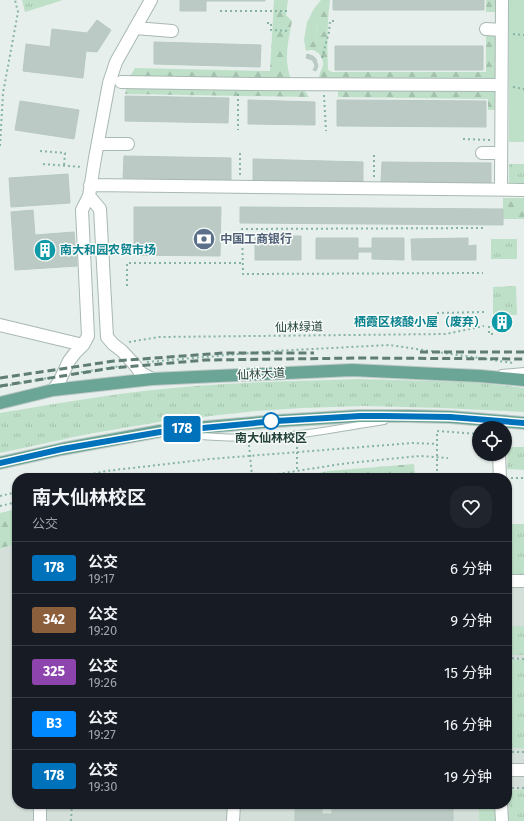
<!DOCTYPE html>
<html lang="zh">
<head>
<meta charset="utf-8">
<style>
	:root { --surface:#171b24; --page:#20242c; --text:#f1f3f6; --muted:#9ea1a6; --line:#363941 }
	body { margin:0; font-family:"Fira Sans","Noto Sans SC",sans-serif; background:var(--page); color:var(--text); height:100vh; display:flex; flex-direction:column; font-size:15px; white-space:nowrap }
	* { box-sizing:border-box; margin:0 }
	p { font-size:13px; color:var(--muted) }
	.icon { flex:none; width:22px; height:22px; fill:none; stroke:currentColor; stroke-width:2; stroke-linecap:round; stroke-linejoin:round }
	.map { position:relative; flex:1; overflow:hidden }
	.drawer { position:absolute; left:12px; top:473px; width:500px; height:336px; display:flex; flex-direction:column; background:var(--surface); border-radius:16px; box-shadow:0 1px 3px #0004 }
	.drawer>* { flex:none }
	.badge { padding:0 8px; border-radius:3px; font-size:14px; line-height:26px }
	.tools { position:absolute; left:472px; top:421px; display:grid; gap:8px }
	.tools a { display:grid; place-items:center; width:40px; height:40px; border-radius:50%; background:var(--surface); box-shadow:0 1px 3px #0004; font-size:20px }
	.map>.badge { position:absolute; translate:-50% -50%; box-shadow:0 0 0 2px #fff }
	.round { display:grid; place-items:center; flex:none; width:42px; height:42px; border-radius:16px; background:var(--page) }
	.head { display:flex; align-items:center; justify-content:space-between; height:68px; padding:0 20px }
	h1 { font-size:19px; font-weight:700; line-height:30px }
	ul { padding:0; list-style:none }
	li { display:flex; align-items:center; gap:12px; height:52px; padding:0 20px; border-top:1px solid var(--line) }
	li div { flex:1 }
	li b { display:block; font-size:15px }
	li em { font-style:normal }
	li .badge { min-width:44px; font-weight:700; text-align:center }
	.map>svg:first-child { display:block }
	.built { fill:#d4dfda }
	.grass { fill:url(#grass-tufts) }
	.forest { fill:url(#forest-firs) }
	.park { fill:#bfe0c8 }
	.building { fill:#bbcac4; stroke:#b8c9c2 }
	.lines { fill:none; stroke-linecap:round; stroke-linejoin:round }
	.lane-casing { stroke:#a8b8b2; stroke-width:8 }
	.street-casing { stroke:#a8b8b2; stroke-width:14 }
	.primary-casing { stroke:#c2cac8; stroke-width:14 }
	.path { stroke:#86b3a5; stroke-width:2; stroke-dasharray:2 3; stroke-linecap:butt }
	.lane { stroke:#fff; stroke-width:6 }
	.street { stroke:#fff; stroke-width:12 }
	.primary { stroke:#6aa596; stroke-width:12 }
	.rail { stroke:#5f7d75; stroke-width:3; stroke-dasharray:8 4; stroke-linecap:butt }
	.line-casing { stroke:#fff; stroke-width:9 }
	.line { stroke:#0072bc; stroke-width:6 }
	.stop-dot { fill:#fff; stroke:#0072bc; stroke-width:2 }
	.labels { text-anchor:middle; stroke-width:3; stroke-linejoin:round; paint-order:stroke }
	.service-label { font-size:12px; font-weight:bold; fill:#4e5e75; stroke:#f7fbf9; text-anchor:start }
	.culture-label { font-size:12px; font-weight:bold; fill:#0d838f; stroke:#f7fbf9; text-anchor:start }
	.street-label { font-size:12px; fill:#24423a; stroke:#f7fbf9 }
	.stop-label { font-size:12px; font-weight:bold; fill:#24423a; stroke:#f7fbf9 }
</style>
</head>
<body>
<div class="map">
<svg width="524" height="821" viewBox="0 0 524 821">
	<defs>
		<pattern id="grass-tufts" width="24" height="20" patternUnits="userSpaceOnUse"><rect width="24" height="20" fill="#bfe0c8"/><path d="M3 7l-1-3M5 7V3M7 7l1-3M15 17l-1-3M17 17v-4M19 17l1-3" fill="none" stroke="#a4c1ad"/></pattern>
		<pattern id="forest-firs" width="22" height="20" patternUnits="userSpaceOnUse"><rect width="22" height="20" fill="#bfe0c8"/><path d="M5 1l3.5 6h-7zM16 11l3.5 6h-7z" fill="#a4c1ad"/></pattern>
	</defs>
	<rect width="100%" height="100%" fill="#e6efeb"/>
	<!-- built -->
	<path class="built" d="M507,540H524V821H0V549L17,543V804H507Z"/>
	<!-- grass -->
	<path class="grass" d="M22,0H63L25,12Z
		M509,164H524V187L509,184Z
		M491,239H517V259H491Z
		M516,286L517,315H493V287Z
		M356,379L474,382L524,388V412L441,408L364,406L303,408L256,411L165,421L88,434L0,453V413C65,402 130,391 195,386C249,382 302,381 356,379Z
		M508,447H524V470L507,469Z
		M510,524H524V575L510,574Z
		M511,626H524V655H511Z
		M511,660H524V748H511Z
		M509,790H524V821H509Z"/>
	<!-- forest -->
	<path class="forest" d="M274,0H288L286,15L292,21C289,37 285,53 288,69C289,74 291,79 292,84L306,92L309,97L125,94L129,78L135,68L270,71Z
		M321,0H330C327,23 327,47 328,70L332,72H486V36H498V110H488V99L338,97V91L343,85L325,84L319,78C319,73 322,70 323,65C324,59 319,51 312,50C310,50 308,50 306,51L304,40H316L317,19H309L313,10Z
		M486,0H498V12H486Z
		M503,198H524V219H503Z
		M414,464L415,478H297L328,471Z
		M17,509V543L0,549V513Z"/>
	<!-- park -->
	<path class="park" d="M509,0H524V142H509Z
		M309,19H317L316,41L304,40L307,22Z
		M479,804H496V821H479Z"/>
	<!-- building -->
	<path class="building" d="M180,0H265V1H206V11H180Z
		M333,0H484V10H333Z
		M97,20L111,30L97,52L86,51L83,78L23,71L26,44L50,47L52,29L87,33Z
		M154,42L261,45L260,67L154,64Z
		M335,46H483V70H335Z
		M307,54L313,56L316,59L318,66L316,71L313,70L315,66L314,63L312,60L306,58Z
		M125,96L229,98L228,123L125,121Z
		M248,100L315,102V125L248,124Z
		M337,100L486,101V127L337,126Z
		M20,101L79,110L74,139L15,130Z
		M124,156L231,158V180L123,178Z
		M253,159L363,162V182L253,180Z
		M382,162L491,163V183L381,182Z
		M68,174L70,203L11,207L9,178Z
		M134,207H221L220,256L134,255Z
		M240,207L503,209V225L240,223Z
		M33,210L35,235L74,232L77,266L15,270L11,212Z
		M255,236H301V260H255Z
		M316,238H358V248H372V238H404V260L372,259V252H358V259H316Z
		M468,238V246L476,245V260H412L411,239Z
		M496,319H508V325L496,326Z
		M332,807L453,808V821H295V809H322V814H332Z"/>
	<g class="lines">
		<!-- lane casing -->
		<g class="lane-casing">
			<path id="lane" d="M502,373L524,371
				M181,434C214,438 250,439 284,436C318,433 351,426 384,421"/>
		</g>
		<!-- street casing -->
		<g class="street-casing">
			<path id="street" d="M135,28L172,31
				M486,29L502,30
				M121,82L252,84L501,85
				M98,144H128
				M482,153H501
				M90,185L524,190
				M501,189L502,0
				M89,196L100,209L107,337L113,344L122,351L134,364L141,373L152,379
				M0,325L83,345
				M53,390L59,382L69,361L75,353L83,345L88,336L82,210L89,196L95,158L109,83L116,62L151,0
				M499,454L500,478
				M507,581H524
				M507,770H524
				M501,804L502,821
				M40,821V804
				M233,821L234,804"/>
		</g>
		<!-- primary casing -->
		<g class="primary-casing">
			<path id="primary" d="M0,403L53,390L152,379L352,370L480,376L524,380
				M0,463L62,449L160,431L276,421L359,416H408L450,417L524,423"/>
		</g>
		<!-- path -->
		<path class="path" d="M220,11H287
			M267,23H271V30L290,31
			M513,34L524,35
			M322,58L329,32L330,21H335
			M513,87L524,89
			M238,94V130
			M324,95L326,131
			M463,139L490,140
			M0,146L3,93L18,12L15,0
			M40,151L65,153L64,166
			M240,153V176
			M374,155V178
			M43,164L82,167
			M483,228L242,229L243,274L483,273
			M127,286V263H242
			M437,313L484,312
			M489,326V334H495
			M129,342L159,337L446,334L484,326
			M147,362L274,351L389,345L513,363
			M76,373L121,366
			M0,387L48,378
			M479,434L437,431V475L489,477
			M297,442V470
			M249,445L252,476
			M74,478L106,471L210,459L413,443L437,444
			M163,478L177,477L265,476L341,464L388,459L420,456L448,458
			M511,478H524
			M0,496L17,492
			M0,506L17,502
			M507,658L524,659
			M507,752H524
			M507,788H524
			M71,821L72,804"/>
		<!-- lane -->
		<use href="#lane" class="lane"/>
		<!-- street -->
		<use href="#street" class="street"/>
		<!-- primary -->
		<use href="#primary" class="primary"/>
		<!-- rail -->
		<path class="rail" d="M420,352H524
			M0,378L114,361L224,353H314
			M0,386L112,368L206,360L360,358L524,359"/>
	</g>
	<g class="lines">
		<!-- line casing -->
		<g class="line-casing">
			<path id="line" d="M0,463L62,449L160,432L276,421L360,416H384L450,417L524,423"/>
		</g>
		<!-- line -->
		<use href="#line" class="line"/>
	</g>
	<!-- icons -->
	<defs>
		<g id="bank-disc" transform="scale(1.15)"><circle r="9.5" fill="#5c6f8a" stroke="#f7fbf9"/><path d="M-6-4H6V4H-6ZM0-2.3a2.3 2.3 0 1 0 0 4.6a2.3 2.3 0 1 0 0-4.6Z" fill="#fff"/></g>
		<g id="building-disc" transform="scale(1.15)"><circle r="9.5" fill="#0f9aa8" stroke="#f7fbf9"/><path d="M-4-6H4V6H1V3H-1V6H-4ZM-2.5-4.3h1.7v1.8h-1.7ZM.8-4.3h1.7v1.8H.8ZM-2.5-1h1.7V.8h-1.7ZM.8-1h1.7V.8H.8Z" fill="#fff"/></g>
	</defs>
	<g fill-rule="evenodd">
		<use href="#bank-disc" x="204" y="239"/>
		<use href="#building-disc" x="45" y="250"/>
		<use href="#building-disc" x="502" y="322"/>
	</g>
	<!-- markers -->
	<circle class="stop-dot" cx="271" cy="421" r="8"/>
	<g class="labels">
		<!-- service labels -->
		<g class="service-label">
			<text x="220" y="243">中国工商银行</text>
		</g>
		<!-- culture labels -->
		<g class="culture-label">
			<text x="60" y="254">南大和园农贸市场</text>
			<text x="486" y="326" text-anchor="end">栖霞区核酸小屋（废弃）</text>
		</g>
		<!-- street labels -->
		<g class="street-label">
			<text transform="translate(299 327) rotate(-1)" y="4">仙林绿道</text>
			<text transform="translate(261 374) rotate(-3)" y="4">仙林大道</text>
		</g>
		<!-- stop labels -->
		<g class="stop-label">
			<text x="271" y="442">南大仙林校区</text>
		</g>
	</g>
</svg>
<div class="tools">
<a><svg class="icon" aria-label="locate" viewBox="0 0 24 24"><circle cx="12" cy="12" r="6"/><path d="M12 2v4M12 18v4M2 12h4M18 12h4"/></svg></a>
</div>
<b class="badge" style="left:182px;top:429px;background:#0072bc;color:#fff">178</b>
<section class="drawer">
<div class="head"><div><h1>南大仙林校区</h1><p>公交</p></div><a class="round"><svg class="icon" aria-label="heart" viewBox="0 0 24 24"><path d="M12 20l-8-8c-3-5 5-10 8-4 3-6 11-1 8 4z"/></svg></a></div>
<ul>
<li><span class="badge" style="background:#0072bc;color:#fff">178</span><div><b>公交</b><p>19:17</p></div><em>6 分钟</em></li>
<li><span class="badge" style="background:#8b5e3c;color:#fff">342</span><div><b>公交</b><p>19:20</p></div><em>9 分钟</em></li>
<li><span class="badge" style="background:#8e44ad;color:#fff">325</span><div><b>公交</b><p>19:26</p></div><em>15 分钟</em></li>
<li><span class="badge" style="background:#08f;color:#fff">B3</span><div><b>公交</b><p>19:27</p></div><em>16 分钟</em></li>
<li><span class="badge" style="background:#0072bc;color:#fff">178</span><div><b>公交</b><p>19:30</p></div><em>19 分钟</em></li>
</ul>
</section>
</div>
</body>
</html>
